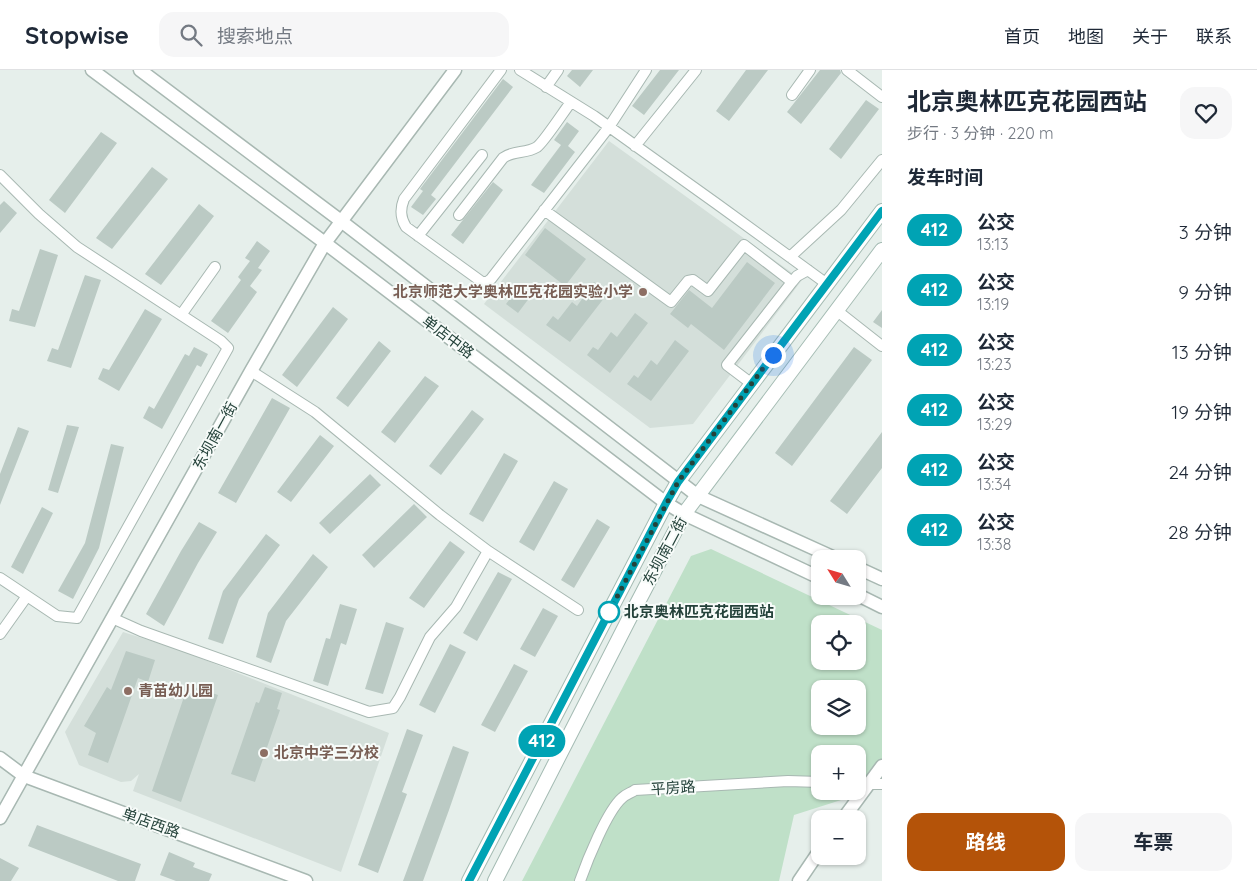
<!DOCTYPE html>
<html lang="zh">
<head>
<meta charset="utf-8">
<style>
	:root { --surface:#fff; --page:#f6f6f7; --text:#1f2937; --muted:#747a83; --line:#e0e1e3; --accent:#b45309 }
	body { margin:0; font-family:Quicksand,"Noto Sans SC",sans-serif; background:var(--page); color:var(--text); height:100vh; display:flex; flex-direction:column; font-size:19px; white-space:nowrap }
	* { box-sizing:border-box; margin:0 }
	p { font-size:16px; color:var(--muted) }
	.icon { flex:none; width:28px; height:28px; fill:none; stroke:currentColor; stroke-width:2; stroke-linecap:round; stroke-linejoin:round }
	.map { position:relative; flex:1; overflow:hidden }
	.details { display:flex; flex-direction:column; background:var(--surface); width:375px }
	.details>* { flex:none }
	.badge { padding:0 10px; border-radius:16px; font-size:18px; line-height:32px }
	.needle { width:32px; rotate:307deg }
	.tools { position:absolute; left:811px; top:480px; display:grid; gap:10px }
	.tools a { display:grid; place-items:center; width:55px; height:55px; border-radius:10px; background:var(--surface); box-shadow:0 1px 4px #0004; font-size:25px }
	.you { position:absolute; width:25px; height:25px; margin:-12px; border:4px solid #fff; border-radius:50%; background:#1a73e8; box-shadow:0 0 0 8px #1a73e833 }
	.map>.badge { position:absolute; translate:-50% -50%; box-shadow:0 0 0 2px #fff }
	h2 { padding:0 25px; font-size:19px; line-height:45px }
	.round { display:grid; place-items:center; flex:none; width:52px; height:52px; border-radius:15px; background:var(--page) }
	.headline { display:flex; align-items:center; justify-content:space-between; height:85px; padding:0 25px }
	h1 { font-size:24px; font-weight:700; line-height:38px }
	.button { display:flex; gap:10px; margin-top:auto; padding:10px 25px }
	.button a { flex:1; height:58px; border-radius:15px; background:var(--accent); color:#fff; font-size:20px; font-weight:700; line-height:58px; text-align:center }
	.button a+a { background:var(--page); color:var(--text) }
	ul { padding:0; list-style:none }
	li { display:flex; align-items:center; gap:15px; height:60px; padding:0 25px }
	li div { flex:1 }
	li b { display:block; font-size:19px }
	li em { font-style:normal }
	li .badge { min-width:55px; font-weight:700; text-align:center }
	header { display:flex; align-items:center; gap:30px; box-sizing:border-box; height:70px; padding:0 25px; background:var(--surface); border-bottom:1px solid var(--line) }
	header strong { font-size:24px }
	nav { display:flex; gap:28px; margin-inline-start:auto; font-size:18px }
	.search { width:350px; height:45px; background:var(--page); display:flex; align-items:center; gap:12px; box-sizing:border-box; padding:0 18px; border-radius:15px; color:var(--muted); font-size:19px }
	main { display:flex; flex:1; min-height:0 }
	.map>svg:first-child { display:block }
	.built { fill:#d4dfda }
	.green { fill:#bfe0c8; fill-rule:evenodd }
	.building { fill:#bbcac4 }
	.lines { fill:none; stroke-linecap:round; stroke-linejoin:round }
	.minor-casing { stroke:#a8b8b2; stroke-width:12 }
	.tertiary-casing { stroke:#a8b8b2; stroke-width:15 }
	.secondary-casing { stroke:#a4bbb3; stroke-width:16 }
	.minor { stroke:#fff; stroke-width:10 }
	.tertiary { stroke:#fff; stroke-width:12 }
	.secondary { stroke:#fff; stroke-width:14 }
	.line-casing { stroke:#fff; stroke-width:11 }
	.line { stroke:#00a3b4; stroke-width:8 }
	.walk { stroke:#24423a; stroke-width:5; stroke-dasharray:0 9 }
	.education-dot { fill:#8d6e63; stroke:#f7fbf9; stroke-width:2 }
	.stop-dot { fill:#fff; stroke:#00a3b4; stroke-width:2.5 }
	.labels { text-anchor:middle; stroke-width:4; stroke-linejoin:round; paint-order:stroke }
	.education-label { font-size:15px; font-weight:bold; fill:#785e54; stroke:#f7fbf9; text-anchor:start }
	.street-label { font-size:15px; fill:#24423a; stroke:#f7fbf9 }
	.stop-label { font-size:15px; font-weight:bold; fill:#24423a; stroke:#f7fbf9; text-anchor:start }
</style>
</head>
<body>
<header>
<strong>Stopwise</strong>
<div class="search"><svg class="icon" aria-label="search" viewBox="0 0 24 24"><circle cx="10" cy="10" r="6"/><path d="M15 15l6 6"/></svg>搜索地点</div>
<nav><a>首页</a><a>地图</a><a>关于</a><a>联系</a></nav>
</header>
<main>
<div class="map">
<svg width="882" height="811" viewBox="0 0 882 811">
	<rect width="100%" height="100%" fill="#e6efeb"/>
	<!-- built -->
	<path class="built" d="M609,71L802,210L693,354L650,358L484,234Z
		M123,562L180,580L389,663L341,802L133,721L139,704L131,711L121,712L79,695L65,662Z"/>
	<!-- green -->
	<path class="green" d="M711,479L882,560V717L794,745L779,811H522L691,486ZM820,554H858V591H820ZM820,619H858V656H820ZM820,684H858V721H820Z"/>
	<!-- building -->
	<path class="building" d="M572,0H593L580,17L567,6Z
		M660,0H679L644,45L632,36Z
		M746,0H768L729,51L716,41Z
		M820,0H840L841,3L801,54L787,42Z
		M503,9L513,17L431,125L436,129L423,145L411,137L423,121L420,119Z
		M866,30L879,39L841,89L829,79Z
		M567,52L579,61L568,76L575,82L544,123L531,115L561,75L554,70Z
		M101,62L117,73L65,143L49,130Z
		M152,97L168,109L112,179L96,168Z
		M493,112L503,120L463,174L451,165Z
		M4,131L17,143L0,163V135Z
		M199,134L214,146L161,215L145,204Z
		M545,158L586,189L565,216L525,185Z
		M257,171L270,181L258,198L262,200L250,216L257,222L228,263L211,251L241,210L238,207L250,191L245,188Z
		M40,179L58,185L35,257L9,251L12,239L19,241Z
		M747,192L775,213L724,280L691,254L688,258L670,244L689,220L712,238Z
		M85,205L101,210L71,298L47,291L52,278L58,280Z
		M594,212L608,223L570,272L546,255L553,246L558,250L572,232L577,236Z
		M518,218L530,227L518,243L506,234Z
		M333,237L348,249L297,317L282,305Z
		M145,239L162,249L119,321L98,309L103,298L109,300Z
		M882,240V258L873,252Z
		M635,243L648,253L610,303L587,285L593,277L598,280L611,262L617,267Z
		M675,270L689,281L651,331L627,314L634,305L638,308L651,290L657,295Z
		M379,271L391,281L348,337L336,328Z
		M194,277L208,284L201,297L197,295L162,359L143,348L149,336L154,339L185,284L189,286Z
		M854,277L872,290L792,396L775,383Z
		M425,306L439,316L395,373L381,362Z
		M272,328L290,338L236,433L218,423Z
		M472,340L484,349L441,405L429,396Z
		M67,355L79,357L58,423L48,420Z
		M18,357L29,361L0,435V404Z
		M882,362V398L847,444L830,431Z
		M320,365L334,376L291,432L277,422Z
		M111,374L124,377L99,478L73,529L58,521L85,473Z
		M504,383L518,391L483,452L469,444Z
		M370,404L381,415L330,464L319,453Z
		M554,411L568,419L534,481L519,472Z
		M414,434L427,447L374,498L362,485Z
		M42,437L53,443L23,504L11,497Z
		M597,449L610,457L574,518L561,510Z
		M199,452L217,462L198,493L164,556L146,544L181,481Z
		M266,464L280,475L239,529L223,574L208,569L223,521Z
		M450,471L465,482L424,538L409,528Z
		M313,484L328,497L286,551L271,593L256,587L268,543Z
		M498,502L512,509L477,571L463,563Z
		M340,534L357,539L346,575L341,573L328,616L313,611L326,568L330,569Z
		M543,538L558,546L535,587L520,579Z
		M386,552L404,558L383,624L365,619Z
		M450,574L466,582L435,643L419,635Z
		M126,581L155,590L148,612L138,608L108,693L88,685L96,663L84,656L107,617L111,620Z
		M514,594L528,601L495,662L481,655Z
		M188,615L218,625L181,732L152,721Z
		M265,617L282,623L277,639L280,640L255,712L231,704L256,632L259,633Z
		M407,659L423,665L402,722L407,724L378,803L358,795Z
		M453,676L469,682L449,740L423,811H403Z
		M37,755L141,794L135,811H118L28,776Z
		M169,782L195,793L193,797L212,804L209,811H176L160,805Z
		M0,788L19,798L11,811H0Z"/>
	<g class="lines">
		<!-- minor casing -->
		<g class="minor-casing">
			<path id="minor" d="M501,0L404,129C400,139 400,147 406,157L482,212H487L491,209L609,57L646,0
				M520,0L594,46L717,134L827,214
				M847,0L882,27
				M546,17L558,0
				M792,25L810,0
				M635,76L696,0
				M0,105L39,144L77,177L221,271L228,278L77,548L57,546L0,508
				M544,140L671,232L688,211L693,210L708,221L744,175L787,208L792,212L727,295L752,314
				M459,145L503,88C513,80 526,84 537,77C544,72 564,41 571,32
				M418,166L482,85
				M790,187L841,140L882,90
				M792,212L797,206L808,200
				M836,240L882,276
				M181,245L215,197
				M488,481L578,540
				M112,548L141,561L369,642L393,638L400,627L430,567L456,537L488,481L440,445L315,342L251,301
				M0,564L27,526
				M858,714H882
				M580,811C587,791 607,741 622,728C626,724 631,723 635,720L788,711L820,712"/>
		</g>
		<!-- tertiary casing -->
		<g class="tertiary-casing">
			<path id="tertiary" d="M92,0L325,173L666,433L684,444L820,508
				M140,0L341,151L698,426L837,489
				M858,498L882,509
				M858,525L882,537
				M0,688L24,706L306,811
				M0,748L251,301L325,173L455,0
				M843,749L882,696
				M799,811L820,780"/>
		</g>
		<!-- secondary casing -->
		<g class="secondary-casing">
			<path id="secondary" d="M469,811L666,433L678,412L882,141
				M495,811L628,551L684,444L882,180"/>
		</g>
		<!-- minor -->
		<use href="#minor" class="minor"/>
		<!-- tertiary -->
		<use href="#tertiary" class="tertiary"/>
		<!-- secondary -->
		<use href="#secondary" class="secondary"/>
	</g>
	<g class="lines">
		<!-- line casing -->
		<g class="line-casing">
			<path id="line" d="M469,811L666,433L678,412L882,141"/>
		</g>
		<!-- line -->
		<use href="#line" class="line"/>
		<!-- walk -->
		<path class="walk" d="M609,542L678,412L773,285"/>
	</g>
	<!-- markers -->
	<g class="education-dot">
		<circle cx="643" cy="222" r="5"/>
		<circle cx="128" cy="621" r="5"/>
		<circle cx="264" cy="683" r="5"/>
	</g>
	<circle class="stop-dot" cx="609" cy="542" r="10"/>
	<g class="labels">
		<!-- education labels -->
		<g class="education-label">
			<text x="633" y="227" text-anchor="end">北京师范大学奥林匹克花园实验小学</text>
			<text x="138" y="626">青苗幼儿园</text>
			<text x="274" y="688">北京中学三分校</text>
		</g>
		<!-- street labels -->
		<g class="street-label">
			<text transform="translate(448 267) rotate(37)" y="5">单店中路</text>
			<text transform="translate(215 366) rotate(-61)" y="5">东坝南一街</text>
			<text transform="translate(665 481) rotate(-62)" y="5">东坝南二街</text>
			<text transform="translate(673 718) rotate(-4)" y="5">平房路</text>
			<text transform="translate(151 753) rotate(20)" y="5">单店西路</text>
		</g>
		<!-- stop labels -->
		<g class="stop-label">
			<text x="624" y="547">北京奥林匹克花园西站</text>
		</g>
	</g>
</svg>
<div class="tools">
<a><svg class="needle" viewBox="-14 -14 28 28"><path d="M0-13l5 13h-10z" fill="#e53935"/><path d="M0 13l5-13h-10z" fill="#747a83"/></svg></a>
<a><svg class="icon" aria-label="locate" viewBox="0 0 24 24"><circle cx="12" cy="12" r="6"/><path d="M12 2v4M12 18v4M2 12h4M18 12h4"/></svg></a>
<a><svg class="icon" aria-label="layers" viewBox="0 0 24 24"><path d="M12 4l9 5-9 5-9-5zM3 14l9 5 9-5"/></svg></a>
<a>+</a>
<a>−</a>
</div>
<div class="you" style="left:773px;top:285px"></div>
<b class="badge" style="left:542px;top:671px;background:#00a3b4;color:#fff">412</b>
</div>
<section class="details">
<div class="headline"><div><h1>北京奥林匹克花园西站</h1><p>步行 · 3 分钟 · 220 m</p></div><a class="round"><svg class="icon" aria-label="heart" viewBox="0 0 24 24"><path d="M12 20l-8-8c-3-5 5-10 8-4 3-6 11-1 8 4z"/></svg></a></div>
<h2>发车时间</h2>
<ul>
<li><span class="badge" style="background:#00a3b4;color:#fff">412</span><div><b>公交</b><p>13:13</p></div><em>3 分钟</em></li>
<li><span class="badge" style="background:#00a3b4;color:#fff">412</span><div><b>公交</b><p>13:19</p></div><em>9 分钟</em></li>
<li><span class="badge" style="background:#00a3b4;color:#fff">412</span><div><b>公交</b><p>13:23</p></div><em>13 分钟</em></li>
<li><span class="badge" style="background:#00a3b4;color:#fff">412</span><div><b>公交</b><p>13:29</p></div><em>19 分钟</em></li>
<li><span class="badge" style="background:#00a3b4;color:#fff">412</span><div><b>公交</b><p>13:34</p></div><em>24 分钟</em></li>
<li><span class="badge" style="background:#00a3b4;color:#fff">412</span><div><b>公交</b><p>13:38</p></div><em>28 分钟</em></li>
</ul>
<div class="button"><a>路线</a><a>车票</a></div>
</section>
</main>
</body>
</html>
